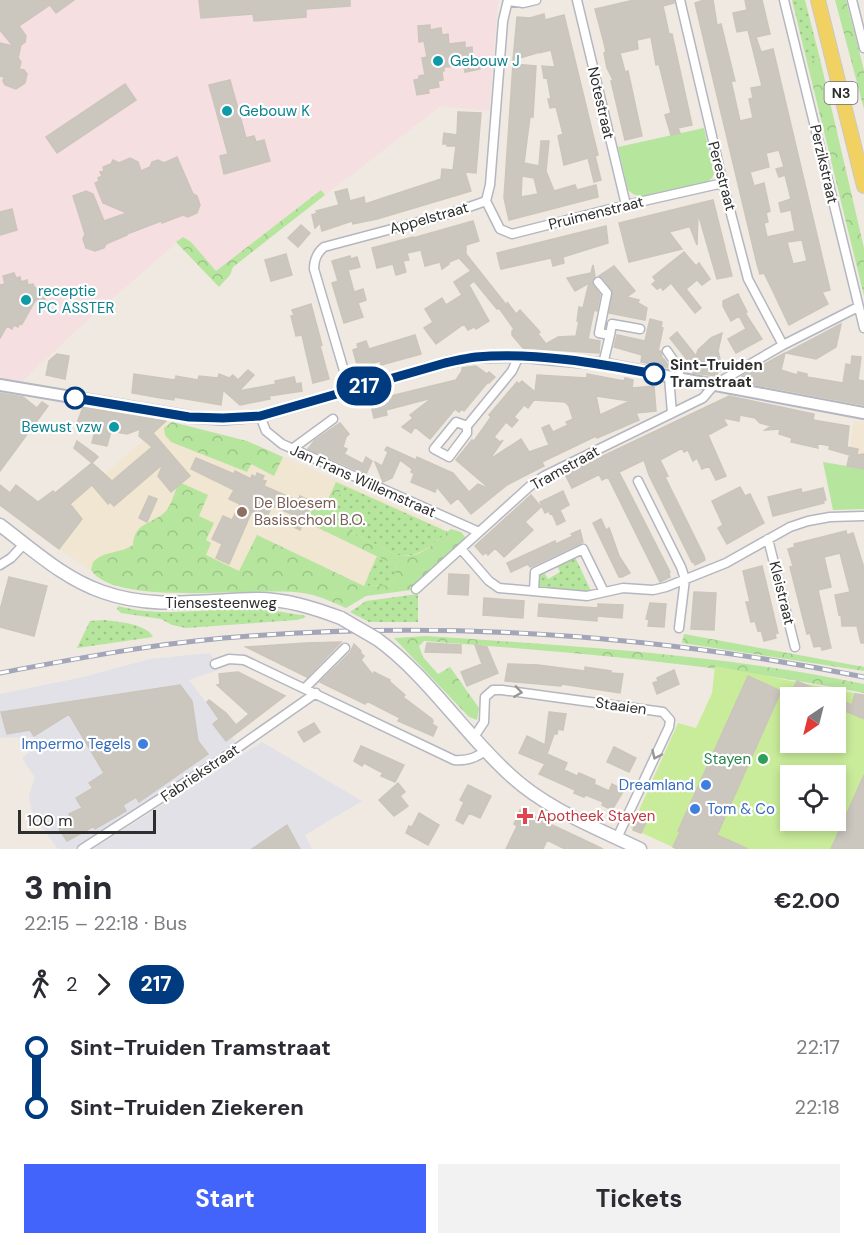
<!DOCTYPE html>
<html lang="en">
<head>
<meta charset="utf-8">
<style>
	:root { --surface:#fff; --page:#f2f2f3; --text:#2b2b33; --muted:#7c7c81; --accent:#4264fb }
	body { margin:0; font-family:"DM Sans",sans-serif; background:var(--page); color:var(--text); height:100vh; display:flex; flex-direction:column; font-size:22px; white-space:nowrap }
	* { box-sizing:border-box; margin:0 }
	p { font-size:20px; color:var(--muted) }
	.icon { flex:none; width:33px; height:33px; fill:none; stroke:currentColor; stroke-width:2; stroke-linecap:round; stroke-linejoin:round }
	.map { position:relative; height:849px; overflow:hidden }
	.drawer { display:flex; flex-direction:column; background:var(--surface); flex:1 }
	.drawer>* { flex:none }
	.badge { padding:0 12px; border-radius:20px; font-size:21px; line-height:39px }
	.needle { width:39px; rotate:215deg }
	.tools { position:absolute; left:780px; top:687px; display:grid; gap:12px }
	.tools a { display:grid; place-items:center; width:66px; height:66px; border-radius:0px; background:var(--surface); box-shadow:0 3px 9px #0003; font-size:30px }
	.scale { position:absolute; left:18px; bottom:15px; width:138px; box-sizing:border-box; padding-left:6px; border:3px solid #2e2e2e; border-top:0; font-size:16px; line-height:21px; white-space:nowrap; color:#2e2e2e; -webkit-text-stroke:4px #fff; paint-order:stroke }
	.map>.badge { position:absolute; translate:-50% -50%; box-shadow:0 0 0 3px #fff }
	.legs { display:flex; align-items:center; gap:9px; height:66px; padding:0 24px; font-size:20px }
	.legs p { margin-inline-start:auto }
	.head { display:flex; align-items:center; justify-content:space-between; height:102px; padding:0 24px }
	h1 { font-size:33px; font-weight:800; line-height:45px }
	.primary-button { display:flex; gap:12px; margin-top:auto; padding:12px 24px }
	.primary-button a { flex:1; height:69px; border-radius:0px; background:var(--accent); color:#fff; font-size:24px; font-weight:800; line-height:69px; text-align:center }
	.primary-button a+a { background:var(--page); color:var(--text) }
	ul { padding:0 24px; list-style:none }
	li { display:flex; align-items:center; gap:21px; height:60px; font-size:22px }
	li i { display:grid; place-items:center; width:9px; height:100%; margin:0 8px; background:currentColor }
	li i::after { content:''; width:15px; height:15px; margin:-8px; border:4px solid; border-radius:50%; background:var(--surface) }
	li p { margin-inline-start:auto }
	li:first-child i { background:linear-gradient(#0000 50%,currentColor 0) }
	li:last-child i { background:linear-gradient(currentColor 50%,#0000 0) }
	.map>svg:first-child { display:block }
	.industrial { fill:#e3e1e8 }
	.education { fill:#f0e6d1 }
	.medical { fill:#f5dfe0 }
	.grass { fill:url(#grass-dots) }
	.forest { fill:url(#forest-crowns) }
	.park { fill:#b6e59e }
	.pitch { fill:#c9ec9a; fill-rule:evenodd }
	.building { fill:#cbc7bf; stroke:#cbc5ba; stroke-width:1.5; fill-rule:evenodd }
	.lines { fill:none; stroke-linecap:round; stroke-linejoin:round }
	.minor-casing { stroke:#b4b7c1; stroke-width:11 }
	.tertiary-casing { stroke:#b4b7c1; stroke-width:14 }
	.secondary-casing { stroke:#b4b7c1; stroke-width:15 }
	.primary-casing { stroke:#c9c9c9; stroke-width:16 }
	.minor { stroke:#fff; stroke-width:8 }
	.tertiary { stroke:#fff; stroke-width:10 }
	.secondary { stroke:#fff; stroke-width:12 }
	.primary { stroke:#f2d163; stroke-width:14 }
	.rail-casing { stroke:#a3a6b8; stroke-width:5 }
	.rail { stroke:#fff; stroke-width:3; stroke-dasharray:9; stroke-linecap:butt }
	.secondary-bridge-casing { stroke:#b4b7c1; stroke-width:15; stroke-linecap:butt }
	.secondary-bridge { stroke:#fff; stroke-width:12 }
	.oneway { stroke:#969696 }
	.line-1-casing { stroke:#fff; stroke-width:14 }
	.line-1 { stroke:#003b80; stroke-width:9 }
	.culture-dot { fill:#0f9aa8; stroke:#fff; stroke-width:2 }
	.stop-1-dot { fill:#fff; stroke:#003b80; stroke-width:3 }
	.education-dot { fill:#8d6e63; stroke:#fff; stroke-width:2 }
	.shop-dot { fill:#3f7fe0; stroke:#fff; stroke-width:2 }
	.leisure-dot { fill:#2e9e5b; stroke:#fff; stroke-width:2 }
	.health-dot { fill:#e0444e; stroke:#fff; stroke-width:2 }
	.labels { text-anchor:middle; stroke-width:4.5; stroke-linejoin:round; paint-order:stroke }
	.shield { fill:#fff; stroke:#6d6d6d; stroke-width:1.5 }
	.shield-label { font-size:14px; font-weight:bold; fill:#2e2e2e }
	.culture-label { font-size:15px; fill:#0d838f; stroke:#fff; text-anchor:start }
	.street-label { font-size:15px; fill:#2e2e2e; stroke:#fff }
	.stop-label { font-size:15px; font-weight:bold; fill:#2e2e2e; stroke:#fff; text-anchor:start }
	.education-label { font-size:15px; fill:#785e54; stroke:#fff; text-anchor:start }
	.shop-label { font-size:15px; fill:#366cbe; stroke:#fff; text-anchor:end }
	.leisure-label { font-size:15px; fill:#27864d; stroke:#fff; text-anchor:end }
	.health-label { font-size:15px; fill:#be3a42; stroke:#fff; text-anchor:start }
</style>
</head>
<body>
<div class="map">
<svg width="864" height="849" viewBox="0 0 864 849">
	<defs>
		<pattern id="grass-dots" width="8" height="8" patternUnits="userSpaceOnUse" patternTransform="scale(1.5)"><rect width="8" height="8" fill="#b6e59e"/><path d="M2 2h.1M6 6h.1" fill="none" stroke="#9dc588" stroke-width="1.8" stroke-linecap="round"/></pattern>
		<pattern id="forest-crowns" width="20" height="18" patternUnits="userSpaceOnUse" patternTransform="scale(1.5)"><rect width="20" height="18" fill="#b6e59e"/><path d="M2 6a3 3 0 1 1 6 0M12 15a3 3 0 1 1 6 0" fill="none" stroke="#9dc588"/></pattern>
	</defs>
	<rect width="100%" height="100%" fill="#efe9e1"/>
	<!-- industrial -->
	<path class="industrial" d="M210,653L218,670L189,680L236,742L74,849H58L38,822L31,809L29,795L35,778L22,758L39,744L33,737L0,738V694L83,677L150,659Z
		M262,742L362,801L305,835L312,849H93Z"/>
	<!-- education -->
	<path class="education" d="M166,421L247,441L442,526L432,550L409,588L98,575L59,549L82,519L70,504Z
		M854,421L864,422V469L847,466Z"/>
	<!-- medical -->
	<path class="medical" d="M0,0H498L489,111L441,106L325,195L321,190L216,271L191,242L183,237L73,333L22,382L0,380Z"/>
	<!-- grass -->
	<path class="grass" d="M792,0H805L820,59L807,62Z
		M343,485L448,532C431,545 419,559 396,555L329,520Z
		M377,556L397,566L390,585L364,586Z
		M575,557L591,591L586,593L543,590L537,585V576L544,572L548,579L560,572L557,566Z
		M418,594V622H369L350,612L366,601Z
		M118,606C161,618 206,608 250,609C269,609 287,613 306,616L304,618L296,620L186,628L172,625L161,619L121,613L117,609Z
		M105,620C119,622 147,624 153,637L77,648L90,621Z"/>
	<!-- forest -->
	<path class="forest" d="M835,0H846L864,70V109Z
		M820,59L864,248V296L807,62Z
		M321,190L325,195L233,267L230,275L219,287L176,242L183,237L191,242L216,271Z
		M172,422L247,441L283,457L274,476L251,464L247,472L171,442L165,435L164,428Z
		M179,482L208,495L199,516L214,523L206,540L211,543L206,555L239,571L257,535L364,586L390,585L397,566L306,522L315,504L324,508L336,482L343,485L329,520L396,555C423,560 432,543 451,529L461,532L466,538L411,590L366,596L346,608C333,602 317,595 303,593C259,586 116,608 91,570L93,562C105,550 120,554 133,545C134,522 153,524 165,512C172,505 175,490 179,482Z
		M684,634L864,667V671L682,643Z
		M427,636C573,646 720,654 864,684V693C719,664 571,652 424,641L419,646L423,657L438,674L450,667L479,708L477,720L469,717L394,638Z"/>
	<!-- park -->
	<path class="park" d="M704,128L714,174L712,178L706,183L641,197L633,194L628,190L618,147Z
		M823,462L864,469V509L833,510Z"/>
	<!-- pitch -->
	<path class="pitch" d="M715,666L864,695V849H677L631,828L678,723L696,728L712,693ZM790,698H836V742H790ZM790,776H836V820H790Z"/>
	<!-- building -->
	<path class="building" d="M0,0H74L56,13L50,5L19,26L26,36L25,42L21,45L18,58L21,62L19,69L24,70L27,74L25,83L16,89L5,85L3,81L4,77L0,76V43L13,46L0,30Z
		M199,0H350V6L306,9V17L254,21L253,14L201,18Z
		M634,0H674V3L663,6L669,34H672L692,125L678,128L680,133L671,135L665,115L671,113L659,64L656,65L651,37L637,40L638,49L620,53L625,72L628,71L642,136L625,140L611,81L613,80L607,68L604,53L606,52L604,43L595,9Z
		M704,0H713L717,25L721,24L735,81H731L740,121L753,118L749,99L753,98L751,88L762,86L748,30L737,32L733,13L747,10L745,0H762L770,34L756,37L761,52L773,49L830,290L822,292L828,304L789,325L769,283L764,273L760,274L757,264L695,3ZM779,150L784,167L776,169L779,177L785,175L791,199L779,203L781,212L791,210L795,231L767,237L764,223L768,222L766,213L770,211L764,183L754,186L750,172L769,167L766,153ZM802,240L807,261L793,264L787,242Z
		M544,14L545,20L564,15L598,155L595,156L601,180L594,182L588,158L564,165L558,136L563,134L556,107L550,108L548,99H551L547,77L544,78L542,66L555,67L551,50L539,53L537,49V53L513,60L517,17L530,18Z
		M430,25V30L441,28L442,35L448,34L449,44L465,42V48L472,47L473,58L478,57L480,69L465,72L464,66L444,67V71H442L443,80L438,81L439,87L428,89L429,93L417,95L414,80L419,79V76L425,75L422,58L427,57L424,41L419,42L418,26Z
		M513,64L536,66L533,117H530L524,163L539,166L541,141H549L546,171L554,191L575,185L577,190L596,185L598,197L509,220L504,198ZM522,176L534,178L538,194L521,197Z
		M230,80L246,138L254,136L256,142L264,140L270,161L224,174L220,156L228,154L209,85Z
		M125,84L136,100L57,153L46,137Z
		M458,112L481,113L476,173L465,172L471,191L377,219L353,224L352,221L322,231L320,223L315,228L312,215L317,213L316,211L339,205L335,192L347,189L350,201L364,197L365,204L441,179L442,169L453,170L456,146H447V144H443V141L444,133L457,135Z
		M177,157L193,194L197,196L200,205L197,213L188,217L183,215L162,223L161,221L127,234V235L106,244L104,248L95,251L86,248L83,239L85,234L73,196L86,191L93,194L104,221L127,213L103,203L95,183L99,181L98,178L102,176L100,172L104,171L103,167L111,164L113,160L119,163L130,158L138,162L141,171L150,167L152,162L158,160L164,163Z
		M713,200L732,276L717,279L698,213L697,245L690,227H688L669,232L682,249L629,262L619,223Z
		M12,209L17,230L0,235V212Z
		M473,221L479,241L466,245V254L508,307L507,302L516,314L520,310L540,332L538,334L546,344L558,337L576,336L579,321H577L579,307L583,308L589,283L575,291L567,278L591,273L593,265L595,276L592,284L600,295L597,311L594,310L588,339L600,341L599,353L523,348L512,335V331L514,329L499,308L497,309L474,281L469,285L489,321L476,329L474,327L468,330L464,324L436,344L424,328L433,322L425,309L442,298L446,305L462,295L454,282L471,271L459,258L449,262V264L442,269L440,262L425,266L421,250L407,253L409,260L403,261L406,272L396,275L393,264L377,268L372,248L413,237V238Z
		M301,225L310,233L298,247L288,238Z
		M606,226L608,243L563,257L564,263L553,266L551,258L501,269L500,266L497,253Z
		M684,252L696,266L699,263L710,279L702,285L697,280L686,289L701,308L695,313L671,283L663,290L661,287L657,289L652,284L656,281L653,277Z
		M286,254L292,275L271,281L265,260Z
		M350,256L351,259L357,257L360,267L348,270L354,292L363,289L366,300L358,303L363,317L344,323L332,283L338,281L332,261Z
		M614,266L635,291L627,297L639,300L638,303L647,308L645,320L609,313L613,291L603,278L599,276Z
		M14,273L16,278L20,277L21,282L27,280L28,285L33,284L34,287L43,292L45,299L35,301L22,324L20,323L18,327L14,325L12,329L7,326L0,338V285L5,284L3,276Z
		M738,294L747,312L745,313L762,339L736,353L728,339L746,329L739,316L731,321L723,306V301Z
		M311,304L322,345L320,346L329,379L313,383L302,335L296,336L291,316L294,315L292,310Z
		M650,319L662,322L661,327L663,328L658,351H661L662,358L664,359L670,368L641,362L642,355L614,347L617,335L645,341Z
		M841,324L836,347L816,359L786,353Z
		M677,332L696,356L698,350L711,338L722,333L718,351L720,359L717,376L693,373V370L685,357L670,338Z
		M415,335L421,354L381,365L380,361L358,368L353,350L358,348L357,344L366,341L369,349Z
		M785,353L781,370L797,375L798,372L807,374V377L843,383L846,364L851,365L852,356L861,357L858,380L864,381V405L742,382V376Z
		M57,354L69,356L65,379L46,375L49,361Z
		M476,366L487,374L489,372L495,377L489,383L488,382L464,411L462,409L459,412L455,409L430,439L415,427L411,433L402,427L413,418L410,415L432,398L386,410L387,415L374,418L370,401L456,380L462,371V368Z
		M248,370L254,375L239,391L276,384L275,381L294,377L296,384L301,383L302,391L269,396L270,399L240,405L223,390L221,405L174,397V400L161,398L132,393L134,374L175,380L176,376L198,380L199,376L218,378L219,374L229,378L233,375L238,380Z
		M587,374L624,381L625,378L633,380L632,388L654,386L656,411L636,413L639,420L597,438L596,436L542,462L544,466L507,485L471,514L458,498L451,504L437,487L435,492L411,482L414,474L411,472L412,469L400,460L392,478L383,482L375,462L382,466L388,452L385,450L387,447L416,460L417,457L453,473L469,492L478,484L490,489L456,460L472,440L474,441L491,417L489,415L506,395L517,382L519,384L522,381L535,392L537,375L587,378ZM596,396L630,401L600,415ZM534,400L565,402L569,406L573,419L566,422L568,425L553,432L549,425L542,428L549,445L529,452L521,439L489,460L503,440L500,442L494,437L506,422L512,427L518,420L514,417L524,405L528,408Z
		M0,393L23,397L37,408L42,402L48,406L0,471Z
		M729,396L814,414L813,420L849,426L847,447L858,449L857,455L864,454V469L847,466L849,457L853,456L829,449L830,446L817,443L818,448L791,442L792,438L779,434L780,429L765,430L771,426L760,423L755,418L740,415L739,421L723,418L727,425L708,435L726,476L716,480L709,466L702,469L697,458L693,461L688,450L684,452L682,448L660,460L668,476L665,477L704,556L705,560L695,565L693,561L692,562L649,475L644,460L619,472L670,572L669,573L670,577L660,582L608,477L602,480L600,476L598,475L572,488L565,474Z
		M83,407L166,421L153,433L190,476L171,492L158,476L163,464L114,506L110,502L108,504L92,485L70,504L82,519L59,549L0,505V485L10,493L16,485L38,502L53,491L55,493L92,463L112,481L152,447L139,436L140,429L127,434L111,431L107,446L92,443L96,427L77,423Z
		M340,423L349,434L346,437L343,447L347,449L344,454L363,464L366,457L372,461L366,474L308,449L315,440Z
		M77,441L95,454L98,457L92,463L74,448Z
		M196,458L234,474L235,471L251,479L252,475L256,477L257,473L264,476L262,480L266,481L264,486L298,501L300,496L313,502L300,530L287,524L292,514L272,506L267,517L252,511L229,564L216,558L222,544L212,539L223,516L232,520L240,504L229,499L234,490L191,469Z
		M740,487L745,496L750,494L764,523L727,544L718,528L723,525L712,501Z
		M823,488L826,500L823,501L824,503L773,516L768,497L801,489L802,493Z
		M563,491L569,505L560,510L565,521L557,525L552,513L550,514L549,511L545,513L540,502Z
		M531,495L541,507L525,522L533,530L504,557L495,548L488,555L486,552L483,555L475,546Z
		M149,496L157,499L147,522L139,518Z
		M601,519L606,530L609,528L611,533L619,556L630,573L622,577H619L593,523Z
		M580,530L583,542L530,567L528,564L511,572L507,563L555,541L556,544L573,536L571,534Z
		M846,531L847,535L853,533L864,568V643H861L857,626H842L841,614L839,615L835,595L850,592L840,553L824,557L831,587L818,590L831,648L822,650L821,646L814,647L810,633L807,634L790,567L793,566L788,549L795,547L794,544Z
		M762,566L778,633L775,634L776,638L764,641L761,630L758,631L755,621L751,622L746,602H750L743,571Z
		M449,574L469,575L468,595L448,594Z
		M9,577L47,586L34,636L0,627V610Z
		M694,592L716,593L714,630L691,629Z
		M484,598L524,601L523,618L483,615Z
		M650,603L666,604L664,627L648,626L649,620L646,619Z
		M539,604L598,608V604L623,605L622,618L597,616V621L538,616Z
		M341,642L307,677L246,647L306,643Z
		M427,643L461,645V653L425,652Z
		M354,644L361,651L360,652L364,656L361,660L373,675L374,672L390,680L389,681L405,695L403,697L432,719L433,721L432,724L437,727L433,736L398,721L400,718L367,701L365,704L320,682L350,653Z
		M475,645L487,647L498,673L467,686L461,672L482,664Z
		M508,664L538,665L585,671V667L611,671V673L623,674L620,693L562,684L561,686L505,681Z
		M674,670L679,684L657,694L653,683L658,681L657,678Z
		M238,672L285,696L226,741L213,724L219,719L207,702L209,700L226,713L236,725L249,714L217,685L220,684L219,674Z
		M748,676L781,691L717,835L748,849H677L673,847L680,832L678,831Z
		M797,681L834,698H814L793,689Z
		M180,685L192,701L198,741L208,754L139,802L136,797L123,805L126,811L95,829L94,826L67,841L59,829L72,822L69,814L82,808L76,798L93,788L89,783L104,773L69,714L34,736L30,730L7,734L1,712Z
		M855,694L864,695V719L836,707V698L852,705Z
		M549,712L566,714L563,730L558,729L557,734H554L547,754L567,763L564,770L577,776L579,773L595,780L594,791L596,785L609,791L612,784L624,790L612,810L602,805L603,802L586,795L584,797L574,793L575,790L539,774L545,764L519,753L527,736L545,745Z
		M314,723L320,732L304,742L298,732Z
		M361,746L404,765L395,782L381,776L383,773L364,763L362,766L354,761Z
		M614,747L636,758L629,772L607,762Z
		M864,775V849H831Z
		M398,783L405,792L400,796L408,806L394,816L379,800Z
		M468,785L491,796L480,818L469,813L463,824L456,820L464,802L460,800Z
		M520,810L582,839L603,849H565L547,840L543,849H506L517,826L514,824Z
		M419,813L439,825L428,845L406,833L409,826L412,827Z
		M640,815L648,818L641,833L633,830Z
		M287,825L300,849H252Z"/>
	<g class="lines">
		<!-- minor casing -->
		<g class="minor-casing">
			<path id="minor" d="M577,0L626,205
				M680,0L723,183L748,279L783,345
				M784,0L864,328
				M852,0L864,48
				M508,1L523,3L536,0
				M486,201L500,229L512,234L626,205L723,183
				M486,201L490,185L503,21L508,0
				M598,282L607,293L599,333L610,335L603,364
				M610,335L612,324L640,329
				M667,351L678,367L680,379
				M669,377L672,413
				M350,391L314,269C314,259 317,253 324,247L452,213L486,201
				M260,416L266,431L282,444L479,532
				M467,426V433L449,457L434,449L456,422L467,426L512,371L519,356
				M292,449L333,419
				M638,481L681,567L685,579L679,628
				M768,539L795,647
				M461,549L489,581L499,588L587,596L623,588L653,590L666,587L726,563L790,527L808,521L830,517L864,516
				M0,565L11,558L25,543
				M416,589L530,486L544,476L703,398L714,385L783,345L858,307
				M534,591L535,572L583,549L604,592
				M215,664L229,659L244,660L454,760C466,761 477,758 486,750
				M305,688L345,648
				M474,737L484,722L485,697L493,690H502L663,712L670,720L669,727L617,838
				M82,849L223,758L316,693"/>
		</g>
		<!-- tertiary casing -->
		<g class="tertiary-casing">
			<path id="tertiary" d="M0,385L190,417L223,419L260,416L445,363L475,357L519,356L603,364L864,413"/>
		</g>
		<!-- secondary casing -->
		<g class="secondary-casing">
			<path id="secondary" d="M0,525C32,549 64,579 103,592C153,610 205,600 257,599C286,599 314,608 341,618
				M377,639C427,675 463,732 509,774C546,809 595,827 640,849"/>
		</g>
		<!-- primary casing -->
		<g class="primary-casing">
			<path id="primary" d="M818,0L864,186"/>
		</g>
		<!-- minor -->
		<use href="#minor" class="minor"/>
		<!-- tertiary -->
		<use href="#tertiary" class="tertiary"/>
		<!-- secondary -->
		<use href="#secondary" class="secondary"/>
		<!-- primary -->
		<use href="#primary" class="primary"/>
		<!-- rail casing -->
		<g class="rail-casing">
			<path id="rail" d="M0,673C79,658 158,643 237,637C449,620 656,635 864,677"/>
		</g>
		<!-- rail -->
		<use href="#rail" class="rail"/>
		<!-- secondary-bridge casing -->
		<g class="secondary-bridge-casing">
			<path id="secondary-bridge" d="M341,618L377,639"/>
		</g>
		<!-- secondary-bridge -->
		<use href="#secondary-bridge" class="secondary-bridge"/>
	</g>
	<!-- one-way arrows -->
	<defs><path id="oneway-chevron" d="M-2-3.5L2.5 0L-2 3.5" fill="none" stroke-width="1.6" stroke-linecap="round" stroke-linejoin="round" transform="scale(1.5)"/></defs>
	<g class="oneway">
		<use href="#oneway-chevron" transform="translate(518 692) rotate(8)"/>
		<use href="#oneway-chevron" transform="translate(656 755) rotate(115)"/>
	</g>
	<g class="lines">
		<!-- line-1 casing -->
		<g class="line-1-casing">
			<path id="line-1" d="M75,398L189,417L223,418L260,416L445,363C455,361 466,358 476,357C534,352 598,363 654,374"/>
		</g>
		<!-- line-1 -->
		<use href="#line-1" class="line-1"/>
	</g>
	<!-- markers -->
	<g class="culture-dot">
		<circle cx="438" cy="61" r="6"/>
		<circle cx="227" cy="111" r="6"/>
		<circle cx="26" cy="300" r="6"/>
		<circle cx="114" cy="427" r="6"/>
	</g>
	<g class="stop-1-dot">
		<circle cx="654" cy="374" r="10"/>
		<circle cx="75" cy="398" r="10"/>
	</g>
	<circle class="education-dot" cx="242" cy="512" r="6"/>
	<g class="shop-dot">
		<circle cx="143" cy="744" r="6"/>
		<circle cx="706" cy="785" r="6"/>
		<circle cx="695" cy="809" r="6"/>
	</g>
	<circle class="leisure-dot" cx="763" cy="759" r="6"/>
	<path class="health-dot" d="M522 807h6v6h6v6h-6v6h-6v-6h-6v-6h6z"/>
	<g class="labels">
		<!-- shield labels -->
		<rect class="shield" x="824.5" y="82" width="33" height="22" rx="4.5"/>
		<g class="shield-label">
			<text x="841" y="98">N3</text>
		</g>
		<!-- culture labels -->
		<g class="culture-label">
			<text x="450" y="66">Gebouw J</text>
			<text x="239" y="116">Gebouw K</text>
			<text x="38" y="296">receptie<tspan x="38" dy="17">PC ASSTER</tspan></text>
			<text x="102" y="432" text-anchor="end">Bewust vzw</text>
		</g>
		<!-- street labels -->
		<g class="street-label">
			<text transform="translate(601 103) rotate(77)" y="5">Notestraat</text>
			<text transform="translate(824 164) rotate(77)" y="5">Perzikstraat</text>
			<text transform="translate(722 176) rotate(75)" y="5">Perestraat</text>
			<text transform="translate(596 213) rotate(-14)" y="5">Pruimenstraat</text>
			<text transform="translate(429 218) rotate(-16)" y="5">Appelstraat</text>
			<text transform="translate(565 468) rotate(-29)" y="5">Tramstraat</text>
			<text transform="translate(363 481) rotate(24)" y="5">Jan Frans Willemstraat</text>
			<text transform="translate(782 593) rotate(76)" y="5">Kleistraat</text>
			<text x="221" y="608">Tiensesteenweg</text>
			<text transform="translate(621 706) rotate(8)" y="5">Staaien</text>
			<text transform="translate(200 773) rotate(-34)" y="5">Fabriekstraat</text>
		</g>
		<!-- stop labels -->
		<g class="stop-label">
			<text x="670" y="370">Sint-Truiden<tspan x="670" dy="17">Tramstraat</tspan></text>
		</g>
		<!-- education labels -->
		<g class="education-label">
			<text x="254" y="508">De Bloesem<tspan x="254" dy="17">Basisschool B.O.</tspan></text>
		</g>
		<!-- shop labels -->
		<g class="shop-label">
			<text x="131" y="749">Impermo Tegels</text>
			<text x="694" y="790">Dreamland</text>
			<text x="707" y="814" text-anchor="start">Tom &amp; Co</text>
		</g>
		<!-- leisure labels -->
		<g class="leisure-label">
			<text x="751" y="764">Stayen</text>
		</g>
		<!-- health labels -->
		<g class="health-label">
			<text x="537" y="821">Apotheek Stayen</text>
		</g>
	</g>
</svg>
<div class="tools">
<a><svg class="needle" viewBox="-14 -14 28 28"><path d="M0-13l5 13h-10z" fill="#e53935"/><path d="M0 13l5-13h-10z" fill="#7c7c81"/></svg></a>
<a><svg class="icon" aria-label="locate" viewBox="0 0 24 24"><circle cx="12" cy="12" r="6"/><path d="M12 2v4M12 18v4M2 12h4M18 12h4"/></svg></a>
</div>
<div class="scale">100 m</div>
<b class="badge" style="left:364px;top:386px;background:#003b80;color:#fff">217</b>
</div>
<section class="drawer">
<div class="head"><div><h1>3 min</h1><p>22:15 – 22:18 · Bus</p></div><b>€2.00</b></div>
<div class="legs"><svg class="icon" aria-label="walk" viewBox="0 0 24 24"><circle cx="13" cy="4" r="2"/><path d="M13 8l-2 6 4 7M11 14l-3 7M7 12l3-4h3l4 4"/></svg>2<svg class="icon" aria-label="forward" viewBox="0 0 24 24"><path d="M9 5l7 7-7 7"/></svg><b class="badge" style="background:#003b80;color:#fff">217</b></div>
<ul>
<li><i style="color:#003b80"></i><b>Sint-Truiden Tramstraat</b><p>22:17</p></li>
<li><i style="color:#003b80"></i><b>Sint-Truiden Ziekeren</b><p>22:18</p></li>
</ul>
<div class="primary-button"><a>Start</a><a>Tickets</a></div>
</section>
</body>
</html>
